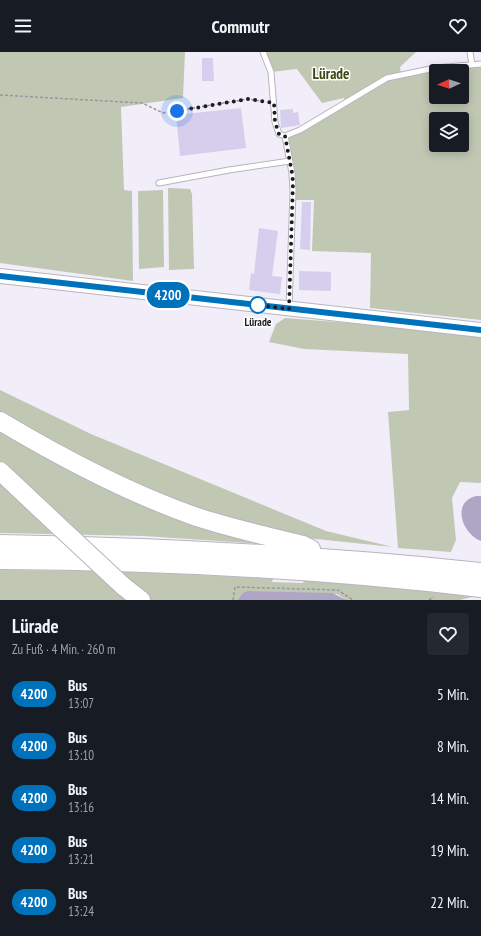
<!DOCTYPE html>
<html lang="de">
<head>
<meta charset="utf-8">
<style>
	:root { --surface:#171b24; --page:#242831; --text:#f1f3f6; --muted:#9ea1a6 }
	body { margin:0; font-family:"PT Sans Narrow",sans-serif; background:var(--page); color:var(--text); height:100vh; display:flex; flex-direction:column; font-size:15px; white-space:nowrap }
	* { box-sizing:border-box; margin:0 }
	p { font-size:13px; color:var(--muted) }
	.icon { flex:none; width:22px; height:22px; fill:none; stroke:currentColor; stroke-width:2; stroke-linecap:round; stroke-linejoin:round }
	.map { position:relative; height:548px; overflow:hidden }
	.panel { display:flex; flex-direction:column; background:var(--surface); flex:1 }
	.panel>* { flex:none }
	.badge { padding:0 8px; border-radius:13px; font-size:14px; line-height:26px }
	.needle { width:26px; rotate:267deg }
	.controls { position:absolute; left:429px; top:12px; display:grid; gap:8px }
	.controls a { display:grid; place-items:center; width:40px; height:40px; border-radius:4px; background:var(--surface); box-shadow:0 2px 10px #0003; font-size:20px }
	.you { position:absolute; width:20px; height:20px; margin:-10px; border:3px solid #fff; border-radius:50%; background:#1a73e8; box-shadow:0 0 0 6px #1a73e833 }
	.map>.badge { position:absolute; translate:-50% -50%; box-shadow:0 0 0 2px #fff }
	.round { display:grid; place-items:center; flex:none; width:42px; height:42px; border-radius:4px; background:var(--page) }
	.summary { display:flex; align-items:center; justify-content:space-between; height:68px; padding:0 12px }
	h1 { font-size:19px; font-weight:700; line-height:30px }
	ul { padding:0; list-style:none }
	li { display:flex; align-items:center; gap:12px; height:52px; padding:0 12px }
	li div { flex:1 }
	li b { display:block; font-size:15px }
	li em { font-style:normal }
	li .badge { min-width:44px; font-weight:700; text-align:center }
	header { display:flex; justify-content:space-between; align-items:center; height:52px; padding:0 12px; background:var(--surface); font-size:18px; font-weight:700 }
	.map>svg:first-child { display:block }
	.green { fill:#c0c8b3; fill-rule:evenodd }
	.water { fill:#afa6c5 }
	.building { fill:#d6ceed }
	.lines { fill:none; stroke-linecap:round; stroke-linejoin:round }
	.service-casing { stroke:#b7b4bf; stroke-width:7 }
	.secondary-casing { stroke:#b7b4bf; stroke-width:16 }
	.motorway-casing { stroke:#b7b4bf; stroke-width:20 }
	.path { stroke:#98969f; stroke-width:1.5; stroke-dasharray:3 2; stroke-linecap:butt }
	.service { stroke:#fff; stroke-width:5 }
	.secondary { stroke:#fff; stroke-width:14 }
	.motorway { stroke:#fff; stroke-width:18 }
	.motorway-bridge-casing { stroke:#b7b4bf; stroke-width:20; stroke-linecap:butt }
	.motorway-bridge { stroke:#fff; stroke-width:18 }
	.line-casing { stroke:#fff; stroke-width:9 }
	.line { stroke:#0072bc; stroke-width:6 }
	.walk { stroke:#1e1d21; stroke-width:4; stroke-dasharray:0 7.2 }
	.stop-dot { fill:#fff; stroke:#0072bc; stroke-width:2 }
	.labels { text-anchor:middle; stroke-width:3; stroke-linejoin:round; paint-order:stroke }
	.stop-label { font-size:11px; font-weight:bold; fill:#1e1d21; stroke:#fff }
	.district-label { font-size:15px; font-weight:bold; fill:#384812; stroke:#fff }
</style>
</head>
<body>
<header><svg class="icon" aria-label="menu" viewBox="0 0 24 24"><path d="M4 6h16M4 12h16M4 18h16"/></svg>Commutr<svg class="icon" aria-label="heart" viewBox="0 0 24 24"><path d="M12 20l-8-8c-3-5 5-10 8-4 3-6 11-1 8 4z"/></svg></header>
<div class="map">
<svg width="481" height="548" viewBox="0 0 481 548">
	<rect width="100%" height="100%" fill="#f1eefa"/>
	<!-- green -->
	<path class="green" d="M0,0H185L183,46L121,55L124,138L132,139L133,229L0,211Z
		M267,0H416L400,15L401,22L481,12V268L370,256L371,201L312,199L314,148H293L285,84L346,50L344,46L322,51L297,17L271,20L264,4ZM436,19H462V45H436ZM436,67H462V93H436Z
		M168,136L190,137L192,142L194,217L169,218Z
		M163,138L164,215L139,217L138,139Z
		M285,266L413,276L481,284V431L460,430L452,446L456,488L451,500L398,496L388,360L409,358L408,302L304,297L269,290L276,272Z
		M0,338L91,382L326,479L393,495L307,486L251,472L188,455L83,411L0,362Z
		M0,376L263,492L144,484L0,481Z
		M0,518C91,518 182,521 273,527L272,530L303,531L304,528L476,544L460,548H347L337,542L239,545L237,548H150L139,541L130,548H0Z"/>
	<!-- water -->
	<path class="water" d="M476,444H481V489C462,482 451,450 476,444Z
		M248,539L332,541L347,548H237L243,541Z"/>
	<!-- building -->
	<path class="building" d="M202,6H213L214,29H202Z
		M241,56L246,96L180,104L176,63Z
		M293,57V61L298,60L300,73L281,76L280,58Z
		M302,150H311L310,198L300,197Z
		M259,176L278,179L272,224L282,225L280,242L249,238L251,221L254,222Z
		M299,219L331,220V239L299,238Z"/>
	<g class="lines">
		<!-- service casing -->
		<g class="service-casing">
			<path id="service" d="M263,0L271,20L275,70L279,82L285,84L300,78L387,26L435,16L481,12
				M470,0L472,13
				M285,84L292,121L293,139L289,256
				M159,131L229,118L290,109"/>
		</g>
		<!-- secondary casing -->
		<g class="secondary-casing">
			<path id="secondary" d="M0,224L481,278"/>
		</g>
		<!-- motorway casing -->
		<g class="motorway-casing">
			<path id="motorway" d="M0,369C62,406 126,440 194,464C230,476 266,484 303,493L311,497
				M0,419L50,466
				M0,492C161,495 321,503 481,520
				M0,508C161,509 321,517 481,536
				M123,534L141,548"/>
		</g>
		<!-- path -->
		<path class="path" d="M0,43L142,51L163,61L248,47L266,50
			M233,548L235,535L338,538L353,548
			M429,548L434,545"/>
		<!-- service -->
		<use href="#service" class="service"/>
		<!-- secondary -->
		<use href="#secondary" class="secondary"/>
		<!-- motorway -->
		<use href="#motorway" class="motorway"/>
		<!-- motorway-bridge casing -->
		<g class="motorway-bridge-casing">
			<path id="motorway-bridge" d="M50,466L123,534"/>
		</g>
		<!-- motorway-bridge -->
		<use href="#motorway-bridge" class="motorway-bridge"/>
	</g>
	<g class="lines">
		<!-- line casing -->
		<g class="line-casing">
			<path id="line" d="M0,224L481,278"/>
		</g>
		<!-- line -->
		<use href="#line" class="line"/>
		<!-- walk -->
		<path class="walk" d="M177,59L248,47L274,51L275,70L279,82L285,84L292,121L293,130L289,257L258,253"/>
	</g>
	<!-- markers -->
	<circle class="stop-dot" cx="258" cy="253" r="8"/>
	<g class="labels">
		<!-- stop labels -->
		<g class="stop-label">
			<text x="258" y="274">Lürade</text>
		</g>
		<!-- district labels -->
		<g class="district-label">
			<text x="331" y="27">Lürade</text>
		</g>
	</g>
</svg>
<div class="controls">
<a><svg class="needle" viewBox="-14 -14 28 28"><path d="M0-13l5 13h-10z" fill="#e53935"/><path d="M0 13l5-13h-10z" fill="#9ea1a6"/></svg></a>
<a><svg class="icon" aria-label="layers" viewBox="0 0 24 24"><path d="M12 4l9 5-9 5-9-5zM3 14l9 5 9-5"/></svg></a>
</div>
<div class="you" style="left:177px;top:59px"></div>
<b class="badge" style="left:168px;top:243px;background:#0072bc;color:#fff">4200</b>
</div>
<section class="panel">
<div class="summary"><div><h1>Lürade</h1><p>Zu Fuß · 4 Min. · 260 m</p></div><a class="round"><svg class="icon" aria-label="heart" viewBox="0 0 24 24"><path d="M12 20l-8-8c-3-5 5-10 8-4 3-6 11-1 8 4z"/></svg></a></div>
<ul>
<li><span class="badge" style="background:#0072bc;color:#fff">4200</span><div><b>Bus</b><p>13:07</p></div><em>5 Min.</em></li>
<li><span class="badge" style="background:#0072bc;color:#fff">4200</span><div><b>Bus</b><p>13:10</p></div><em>8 Min.</em></li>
<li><span class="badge" style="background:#0072bc;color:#fff">4200</span><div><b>Bus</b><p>13:16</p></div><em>14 Min.</em></li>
<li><span class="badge" style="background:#0072bc;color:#fff">4200</span><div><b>Bus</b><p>13:21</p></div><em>19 Min.</em></li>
<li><span class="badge" style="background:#0072bc;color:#fff">4200</span><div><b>Bus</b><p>13:24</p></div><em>22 Min.</em></li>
</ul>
</section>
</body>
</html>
